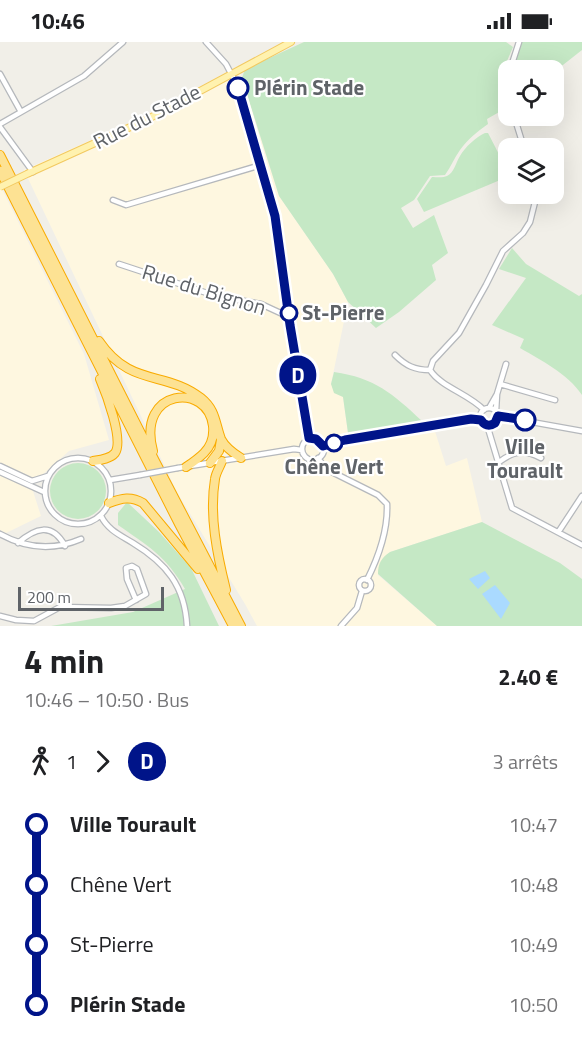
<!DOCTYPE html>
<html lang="fr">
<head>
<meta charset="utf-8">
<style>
	:root { --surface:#fff; --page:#f2f2f2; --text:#202124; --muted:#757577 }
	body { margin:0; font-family:"Titillium Web",sans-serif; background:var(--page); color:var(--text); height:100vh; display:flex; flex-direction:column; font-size:22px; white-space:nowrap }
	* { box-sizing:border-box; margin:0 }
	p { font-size:20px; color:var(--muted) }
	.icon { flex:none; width:33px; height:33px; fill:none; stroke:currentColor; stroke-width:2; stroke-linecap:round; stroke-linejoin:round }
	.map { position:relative; height:584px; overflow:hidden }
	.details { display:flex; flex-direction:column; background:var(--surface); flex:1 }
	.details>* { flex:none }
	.badge { padding:0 12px; border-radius:20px; font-size:21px; line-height:39px }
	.fabs { position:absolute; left:498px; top:18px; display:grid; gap:12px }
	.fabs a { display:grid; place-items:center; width:66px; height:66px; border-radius:12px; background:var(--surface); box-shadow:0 6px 24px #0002; font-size:30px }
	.scale { position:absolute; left:18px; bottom:15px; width:146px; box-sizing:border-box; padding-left:6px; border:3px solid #5f6368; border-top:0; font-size:16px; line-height:21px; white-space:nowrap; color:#5f6368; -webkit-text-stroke:4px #fff; paint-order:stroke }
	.map>.badge { position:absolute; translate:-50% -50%; box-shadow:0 0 0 3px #fff }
	.legs { display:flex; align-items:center; gap:9px; height:66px; padding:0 24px; font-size:20px }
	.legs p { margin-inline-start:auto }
	.head { display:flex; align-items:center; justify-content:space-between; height:102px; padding:0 24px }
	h1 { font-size:33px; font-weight:700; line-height:45px }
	ul { padding:0 24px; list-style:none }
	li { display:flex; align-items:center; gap:21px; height:60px; font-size:22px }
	li i { display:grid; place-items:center; width:9px; height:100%; margin:0 8px; background:currentColor }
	li i::after { content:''; width:15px; height:15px; margin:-8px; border:4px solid; border-radius:50%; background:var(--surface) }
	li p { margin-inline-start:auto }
	li:first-child i { background:linear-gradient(#0000 50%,currentColor 0) }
	li:last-child i { background:linear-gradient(currentColor 50%,#0000 0) }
	.status { display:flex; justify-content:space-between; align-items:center; height:42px; padding:0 30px; background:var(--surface); direction:ltr }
	.status svg { height:16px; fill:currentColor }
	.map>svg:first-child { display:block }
	.commercial { fill:#fef7e0 }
	.green { fill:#c5e8c5 }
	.water { fill:#aadaff }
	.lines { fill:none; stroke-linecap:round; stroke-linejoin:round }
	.minor-casing { stroke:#b5b8bc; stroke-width:7 }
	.major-casing { stroke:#f2c960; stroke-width:8 }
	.highway-casing { stroke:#f9ab00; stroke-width:10 }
	.minor { stroke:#fff; stroke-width:4.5 }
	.major { stroke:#fff2af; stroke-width:6 }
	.highway { stroke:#fde293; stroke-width:8 }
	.minor-bridge-casing { stroke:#b5b8bc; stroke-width:7; stroke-linecap:butt }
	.major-bridge-casing { stroke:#f2c960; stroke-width:8; stroke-linecap:butt }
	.minor-bridge { stroke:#fff; stroke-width:4.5 }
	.major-bridge { stroke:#fff2af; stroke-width:6 }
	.line-1-casing { stroke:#fff; stroke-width:14 }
	.line-1 { stroke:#001489; stroke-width:9 }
	.stop-1-dot { fill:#fff; stroke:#001489; stroke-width:3 }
	.labels { text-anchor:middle; stroke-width:4.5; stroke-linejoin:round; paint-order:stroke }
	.stop-label { font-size:21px; font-weight:bold; fill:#5f6368; stroke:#fff; text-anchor:start }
	.street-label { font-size:21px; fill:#5f6368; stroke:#fff }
</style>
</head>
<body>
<div class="status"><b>10:46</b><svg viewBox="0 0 49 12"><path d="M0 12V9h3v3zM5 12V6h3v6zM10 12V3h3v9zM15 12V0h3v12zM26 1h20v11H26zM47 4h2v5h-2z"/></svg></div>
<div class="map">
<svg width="582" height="584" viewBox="0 0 582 584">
	<rect width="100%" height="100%" fill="#f1efe8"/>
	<!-- commercial -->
	<path class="commercial" d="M238,24L279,154L333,232L348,260L331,342L343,355L348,391L428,378L433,383L446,424L467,416L482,480L390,510L378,533L437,584H257L245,562L178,452L24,128L145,74Z
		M0,143L84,312L109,398L69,409L31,443L41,474L6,491L0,488Z"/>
	<!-- green -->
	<path class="green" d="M304,0H506L513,5L507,19V56L504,59L508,65L487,77L488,82C478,89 468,97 460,108C454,116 451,125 445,133L430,134L414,158L401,166L413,186L434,173L448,211L432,223L436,238L399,270L376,286L348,260L333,232L279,154L242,36L245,27Z
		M521,0H582V8L554,30L530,28L515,17Z
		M485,91H488L506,126L507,131L505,136L424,170L417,157L432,135C436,135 443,136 447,134C454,131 456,120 460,114C465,105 476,95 485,91Z
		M512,206L526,222L579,254L582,252V353C567,331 542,319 520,306L524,297L492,283L526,236L499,227Z
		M334,330C375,336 392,351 422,379L348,391L343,355L334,351L331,342Z
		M50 449a28 28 0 1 1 56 0a28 28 0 1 1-56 0Z
		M127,460L159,490L191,526L219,584H51L133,570L185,547C166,514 148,504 118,483V471Z
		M482,480L560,521L582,537V584H437L378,532C378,522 381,516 390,510Z"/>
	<!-- water -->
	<path class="water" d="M485,529L490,536L478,547L469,537Z
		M495,543L510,561L501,577L482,552Z"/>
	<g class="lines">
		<!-- minor casing -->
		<g class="minor-casing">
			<path id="minor" d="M206,0L226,22L237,43L275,174L290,283L310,396
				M510,28L519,0
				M0,32L21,70
				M514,74L524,106
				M0,82L84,34L123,0
				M0,85L33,130
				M113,158L126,163L261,123
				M119,222L216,254L261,262L289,275
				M395,313C406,324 415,328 430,328
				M500,342L555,358
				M497,352L506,322
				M489,366L497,352L496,369
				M480 375a9 9 0 1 1 18 0a9 9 0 1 1-18 0Z
				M484,368C469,352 441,345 430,328L433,319L459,291L486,243L503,209L523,191L530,180L537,152
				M498,374L582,389
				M487,383L512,466L582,503
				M302 407a11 11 0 1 1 22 0a11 11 0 1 1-22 0Z
				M323,404L345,398L471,377L481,378
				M45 449a33 33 0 1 1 66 0a33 33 0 1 1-66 0Z
				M318,416L326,427L378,453L387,462C388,487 378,516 367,538
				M499,420C514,409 523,407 541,416
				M0,424L32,439L48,434
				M178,426L294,407L302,408
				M0,430L44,450
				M110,438L140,433
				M101,474C108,488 120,493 133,501C166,521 185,544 187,584
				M559,489L582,454
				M0,492C27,507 53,509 81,497
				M18,501C35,486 52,480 65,504
				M359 543a6 6 0 1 1 12 0a6 6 0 1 1-12 0Z
				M0,574L16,578L34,579L60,565L111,566L125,564L146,552L137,527L132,524L126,526L127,537L136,558
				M341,584L357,566L362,549"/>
		</g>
		<!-- major casing -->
		<g class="major-casing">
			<path id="major" d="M29,131L148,77L291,0"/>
		</g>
		<!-- highway casing -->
		<g class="highway-casing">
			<path id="highway" d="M0,113L155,419L241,584
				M0,129L179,482L233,584
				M99,299C131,346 165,328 201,356C216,368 215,381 221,397C225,405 233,411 241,416
				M153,409C136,346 208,340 213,384C214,394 211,404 204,411C199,416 192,421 186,425
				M93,419C100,418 110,417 115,411C124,398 106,351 100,337
				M222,419C220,425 216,430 215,437C209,473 217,512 226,548
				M210,421L219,409L221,398
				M109,461C122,456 131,454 143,461L198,527"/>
		</g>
		<!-- minor -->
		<use href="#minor" class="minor"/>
		<!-- major -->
		<use href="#major" class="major"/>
		<!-- highway -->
		<use href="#highway" class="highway"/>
		<!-- minor-bridge casing -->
		<g class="minor-bridge-casing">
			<path id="minor-bridge" d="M140,433L178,426"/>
		</g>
		<!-- major-bridge casing -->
		<g class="major-bridge-casing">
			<path id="major-bridge" d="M0,145L29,131"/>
		</g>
		<!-- minor-bridge -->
		<use href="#minor-bridge" class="minor-bridge"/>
		<!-- major-bridge -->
		<use href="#major-bridge" class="major-bridge"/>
	</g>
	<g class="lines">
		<!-- line-1 casing -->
		<g class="line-1-casing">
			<path id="line-1" d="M238,46L275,174L290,283L309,396L316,397L323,404L345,398L471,377L481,378C484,383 489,385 495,381L498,374L525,378"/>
		</g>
		<!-- line-1 -->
		<use href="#line-1" class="line-1"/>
	</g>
	<!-- markers -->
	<g class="stop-1-dot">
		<circle cx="238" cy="46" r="10"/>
		<circle cx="289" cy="271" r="8"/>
		<circle cx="525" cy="378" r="10"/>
		<circle cx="334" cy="401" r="8"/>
	</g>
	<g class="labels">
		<!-- stop labels -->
		<g class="stop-label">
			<text x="254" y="53">Plérin Stade</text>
			<text x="302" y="278">St-Pierre</text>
			<text x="525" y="412" text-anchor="middle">Ville<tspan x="525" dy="24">Tourault</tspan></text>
			<text x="334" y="432" text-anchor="middle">Chêne Vert</text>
		</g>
		<!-- street labels -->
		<g class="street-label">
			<text transform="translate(147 75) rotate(-27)" y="7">Rue du Stade</text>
			<text transform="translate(204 248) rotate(17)" y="7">Rue du Bignon</text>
		</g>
	</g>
</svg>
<div class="fabs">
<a><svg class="icon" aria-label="locate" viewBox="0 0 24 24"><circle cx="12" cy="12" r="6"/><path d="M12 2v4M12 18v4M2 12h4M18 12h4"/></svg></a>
<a><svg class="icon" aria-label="layers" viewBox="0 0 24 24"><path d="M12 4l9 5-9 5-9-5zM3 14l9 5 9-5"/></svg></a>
</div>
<div class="scale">200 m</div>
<b class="badge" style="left:298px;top:333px;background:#001489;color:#fff">D</b>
</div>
<section class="details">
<div class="head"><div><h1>4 min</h1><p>10:46 – 10:50 · Bus</p></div><b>2.40 €</b></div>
<div class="legs"><svg class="icon" aria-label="walk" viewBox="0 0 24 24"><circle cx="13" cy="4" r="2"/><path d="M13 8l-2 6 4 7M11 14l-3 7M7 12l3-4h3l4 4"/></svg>1<svg class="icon" aria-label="forward" viewBox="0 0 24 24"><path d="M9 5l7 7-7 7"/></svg><b class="badge" style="background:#001489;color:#fff">D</b><p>3 arrêts</p></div>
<ul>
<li><i style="color:#001489"></i><b>Ville Tourault</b><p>10:47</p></li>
<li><i style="color:#001489"></i><span>Chêne Vert</span><p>10:48</p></li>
<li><i style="color:#001489"></i><span>St-Pierre</span><p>10:49</p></li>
<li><i style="color:#001489"></i><b>Plérin Stade</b><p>10:50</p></li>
</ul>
</section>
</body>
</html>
